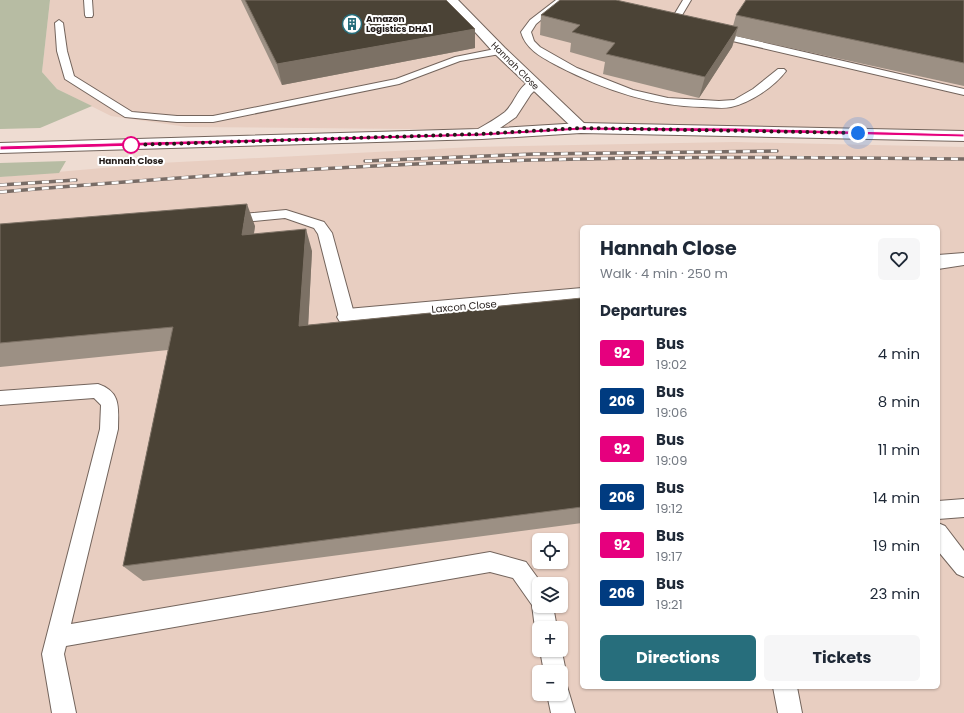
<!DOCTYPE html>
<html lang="en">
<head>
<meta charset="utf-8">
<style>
	:root { --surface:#fff; --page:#f6f6f7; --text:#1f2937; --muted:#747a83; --accent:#276e7c }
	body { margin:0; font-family:Poppins,sans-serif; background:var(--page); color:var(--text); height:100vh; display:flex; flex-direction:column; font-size:15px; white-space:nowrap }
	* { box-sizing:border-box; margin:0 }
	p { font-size:13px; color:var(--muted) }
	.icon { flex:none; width:22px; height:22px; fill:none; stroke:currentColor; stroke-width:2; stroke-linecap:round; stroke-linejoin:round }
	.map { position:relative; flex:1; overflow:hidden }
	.side { position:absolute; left:580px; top:225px; width:360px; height:464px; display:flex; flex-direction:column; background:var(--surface); border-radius:6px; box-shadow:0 1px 3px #0004 }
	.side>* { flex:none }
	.badge { padding:0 8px; border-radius:3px; font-size:14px; line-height:26px }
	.tools { position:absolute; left:532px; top:533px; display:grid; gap:8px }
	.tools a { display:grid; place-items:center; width:36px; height:36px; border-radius:6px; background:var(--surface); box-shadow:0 1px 3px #0004; font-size:20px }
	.you { position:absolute; width:20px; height:20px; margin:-10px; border:3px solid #fff; border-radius:50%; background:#1a73e8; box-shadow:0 0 0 6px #1a73e833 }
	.map>.badge { position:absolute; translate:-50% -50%; box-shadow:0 0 0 2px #fff }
	h2 { padding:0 20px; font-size:15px; line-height:36px }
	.round { display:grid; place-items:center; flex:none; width:42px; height:42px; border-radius:6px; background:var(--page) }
	.headline { display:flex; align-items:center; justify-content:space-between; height:68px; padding:0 20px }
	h1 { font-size:19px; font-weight:700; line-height:30px }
	.primary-button { display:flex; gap:8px; margin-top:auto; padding:8px 20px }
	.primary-button a { flex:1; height:46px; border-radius:6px; background:var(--accent); color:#fff; font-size:16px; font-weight:700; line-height:46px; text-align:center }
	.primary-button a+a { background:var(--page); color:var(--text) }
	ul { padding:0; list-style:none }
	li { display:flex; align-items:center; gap:12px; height:48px; padding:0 20px }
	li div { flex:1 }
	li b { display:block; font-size:15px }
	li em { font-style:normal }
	li .badge { min-width:44px; font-weight:700; text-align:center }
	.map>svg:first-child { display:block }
	.built { fill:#e8cec1; fill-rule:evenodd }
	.green { fill:#b7bca3 }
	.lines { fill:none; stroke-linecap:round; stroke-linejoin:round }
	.lane-casing { stroke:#73645c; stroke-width:2 }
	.street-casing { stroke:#73645c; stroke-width:2 }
	.secondary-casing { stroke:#73645c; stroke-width:2 }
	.lane { fill:#fff; fill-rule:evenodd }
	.street { fill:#fff; fill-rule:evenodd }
	.secondary { fill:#fff; fill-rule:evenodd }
	.rail-casing { stroke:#786c66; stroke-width:3.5 }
	.rail { stroke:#fff; stroke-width:2.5; stroke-dasharray:7; stroke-linecap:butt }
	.wall { fill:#9c9084 }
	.shaded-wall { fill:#7c7165 }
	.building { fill:#4b4336; stroke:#7c7165 }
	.line { fill:#e6007e; stroke:#fff }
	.walk { stroke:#221b18; stroke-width:4; stroke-dasharray:0 7.2 }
	.stop-dot { fill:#fff; stroke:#e6007e; stroke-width:2 }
	.labels { text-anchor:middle; stroke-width:4; stroke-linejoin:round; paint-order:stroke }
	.far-poi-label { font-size:9px; font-weight:bold; fill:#221b18; stroke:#fff; text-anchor:start }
	.far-street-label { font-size:9px; fill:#221b18; stroke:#fff }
	.far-stop-label { font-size:9px; font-weight:bold; fill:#221b18; stroke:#fff }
	.street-label { font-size:10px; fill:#221b18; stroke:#fff }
</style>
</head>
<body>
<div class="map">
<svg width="964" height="713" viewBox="0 0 964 713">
	<rect width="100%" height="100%" fill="#eedcd2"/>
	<!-- built -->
	<path class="built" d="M50,0H964V134L187,127L111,116L57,89L42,72Z
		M735,142L964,147V713H0V177L160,163L473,147ZM582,227H938V687H582ZM539,540H561V562H539ZM539,584H561V606H539ZM539,628H561V650H539ZM539,672H561V694H539Z"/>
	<!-- green -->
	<path class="green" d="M0,0H50L42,72L57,89L92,106L40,128L0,129Z
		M66,161L59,173L0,177V163Z"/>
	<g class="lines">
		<!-- lane casing -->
		<g class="lane-casing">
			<path id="lane" d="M84,0H92L93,15L92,17H86L85,15Z
				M556,0H565L536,24L531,32L534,41L540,47L577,68L633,90L668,98L719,101L734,100L753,89L778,69H784L786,71C774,87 750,103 731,107C722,109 712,107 703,107C652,106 604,90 558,66C543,58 526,50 521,32L530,20Z
				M683,0H691L675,27H669L668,25Z
				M59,20L63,23L67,51L74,76L132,112L177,116H213L396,79L455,57L500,48L505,51L500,54L460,61L399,84L213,122H177L125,117L65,79L57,51L55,23Z
				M714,31L964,89V95L711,36L709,34Z
				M286,210L324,222L332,233L355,317L352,321L347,323L342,321L339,317L318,234L314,228L285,218L232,223L227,222L225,219L227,216L232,215Z
				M98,384C122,392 118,409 118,429L71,624L490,552L526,562L542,584H539V606H553L557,628H539L538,636L535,628L532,605L513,578L490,572L66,646L64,654L76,713H52L42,654L100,429L101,405L94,398L0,405V391Z
				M964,499V517L938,519V501Z
				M938,523L945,526L964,551V577L957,574L938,551Z
				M561,647L566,672L563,680L561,681V672H544L540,650H561Z
				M561,683L567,686L575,713H551L547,694H561Z
				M773,687H797L802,713H778Z"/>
		</g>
		<!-- street casing -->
		<g class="street-casing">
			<path id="street" d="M446,0H458L505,48L586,125L589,128L586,131L581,133L576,131L495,54Z
				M964,253V265L938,269V255Z
				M582,288V302L347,325L340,322L337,317L340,312L347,309Z"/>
		</g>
		<!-- secondary casing -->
		<g class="secondary-casing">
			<path id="secondary" d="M534,80L539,81L541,84L531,94L516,117L500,128L581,123L964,131V141L581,133L482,139L0,153V143L478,129C487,124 497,118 505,112C516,102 518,84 534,80Z"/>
		</g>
		<!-- lane -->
		<use href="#lane" class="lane"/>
		<!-- street -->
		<use href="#street" class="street"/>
		<!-- secondary -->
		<use href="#secondary" class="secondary"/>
		<!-- rail casing -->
		<g class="rail-casing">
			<path id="rail" d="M365,161L535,154L777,151
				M0,185L76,180
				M0,192C156,179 313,167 469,162C634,156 799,157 964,159"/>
		</g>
		<!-- rail -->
		<use href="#rail" class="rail"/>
	</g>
	<!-- wall -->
	<path class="wall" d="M241,0H446L475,29V48L282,85Z
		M964,0V86L736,36L732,47L699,98L603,74L605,62L570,52L571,43L540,35L541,15L733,26L736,15Z
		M0,224L255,226L254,234L312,251L308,325L582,298V523L143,581L123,566L168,350L0,367Z"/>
	<!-- shaded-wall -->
	<path class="shaded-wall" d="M738,27L732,47L699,98L705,77Z
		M475,29V48L282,85L277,64Z
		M247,204L255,226L250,257L242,235Z
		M306,229L312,251L307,348L299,326Z"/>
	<!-- building -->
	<path class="building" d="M245,0H446L475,29L277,64Z
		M560,0H616L738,27L705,77L606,54L615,43L572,32L580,25L541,15Z
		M746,0H964V63L736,15Z
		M247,204L242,235L306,229L299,326L582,298V507L123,566L173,327L0,343V224Z"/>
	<!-- line -->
	<path class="line" d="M581,127L737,128L964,134V137L737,132L581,130L481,136L0,150V146L481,133Z"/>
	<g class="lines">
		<!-- walk -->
		<path class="walk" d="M131,145L481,134L581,128L858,133"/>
	</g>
	<!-- icons -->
	<defs>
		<g id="building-ring" transform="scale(1)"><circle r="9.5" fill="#fff" stroke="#276e7c" stroke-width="1.5"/><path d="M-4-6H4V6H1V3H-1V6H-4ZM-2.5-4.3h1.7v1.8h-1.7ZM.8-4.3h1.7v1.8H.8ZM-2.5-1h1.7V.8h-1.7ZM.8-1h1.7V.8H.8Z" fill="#276e7c"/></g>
	</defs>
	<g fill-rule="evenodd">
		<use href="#building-ring" x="352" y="24"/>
	</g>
	<!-- markers -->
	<circle class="stop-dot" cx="131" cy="145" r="8"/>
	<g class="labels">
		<!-- far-poi labels -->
		<g class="far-poi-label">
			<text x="366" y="22">Amazon<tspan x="366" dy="10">Logistics DHA1</tspan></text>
		</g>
		<!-- far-street labels -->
		<g class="far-street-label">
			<text transform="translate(515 66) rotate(45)" y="3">Hannah Close</text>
		</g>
		<!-- far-stop labels -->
		<g class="far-stop-label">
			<text x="131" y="164">Hannah Close</text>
		</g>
		<!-- street labels -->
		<g class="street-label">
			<text transform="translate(464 306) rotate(-5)" y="4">Laxcon Close</text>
		</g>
	</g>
</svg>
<div class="tools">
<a><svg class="icon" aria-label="locate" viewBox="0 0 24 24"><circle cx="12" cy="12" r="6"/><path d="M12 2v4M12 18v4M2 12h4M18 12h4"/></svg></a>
<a><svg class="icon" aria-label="layers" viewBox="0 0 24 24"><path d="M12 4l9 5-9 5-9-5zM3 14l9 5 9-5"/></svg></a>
<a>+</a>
<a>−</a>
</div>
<div class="you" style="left:858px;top:133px"></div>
<section class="side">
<div class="headline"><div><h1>Hannah Close</h1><p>Walk · 4 min · 250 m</p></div><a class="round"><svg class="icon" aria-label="heart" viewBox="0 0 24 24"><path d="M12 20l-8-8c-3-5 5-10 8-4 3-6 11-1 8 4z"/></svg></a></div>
<h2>Departures</h2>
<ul>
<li><span class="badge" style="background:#e6007e;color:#fff">92</span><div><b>Bus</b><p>19:02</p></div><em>4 min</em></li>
<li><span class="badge" style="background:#003b80;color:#fff">206</span><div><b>Bus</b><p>19:06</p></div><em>8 min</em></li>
<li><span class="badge" style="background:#e6007e;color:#fff">92</span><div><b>Bus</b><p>19:09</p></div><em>11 min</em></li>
<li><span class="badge" style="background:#003b80;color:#fff">206</span><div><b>Bus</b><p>19:12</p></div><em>14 min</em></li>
<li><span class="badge" style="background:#e6007e;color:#fff">92</span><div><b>Bus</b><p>19:17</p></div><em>19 min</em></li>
<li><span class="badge" style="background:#003b80;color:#fff">206</span><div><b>Bus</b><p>19:21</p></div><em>23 min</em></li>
</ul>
<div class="primary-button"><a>Directions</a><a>Tickets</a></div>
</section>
</div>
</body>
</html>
